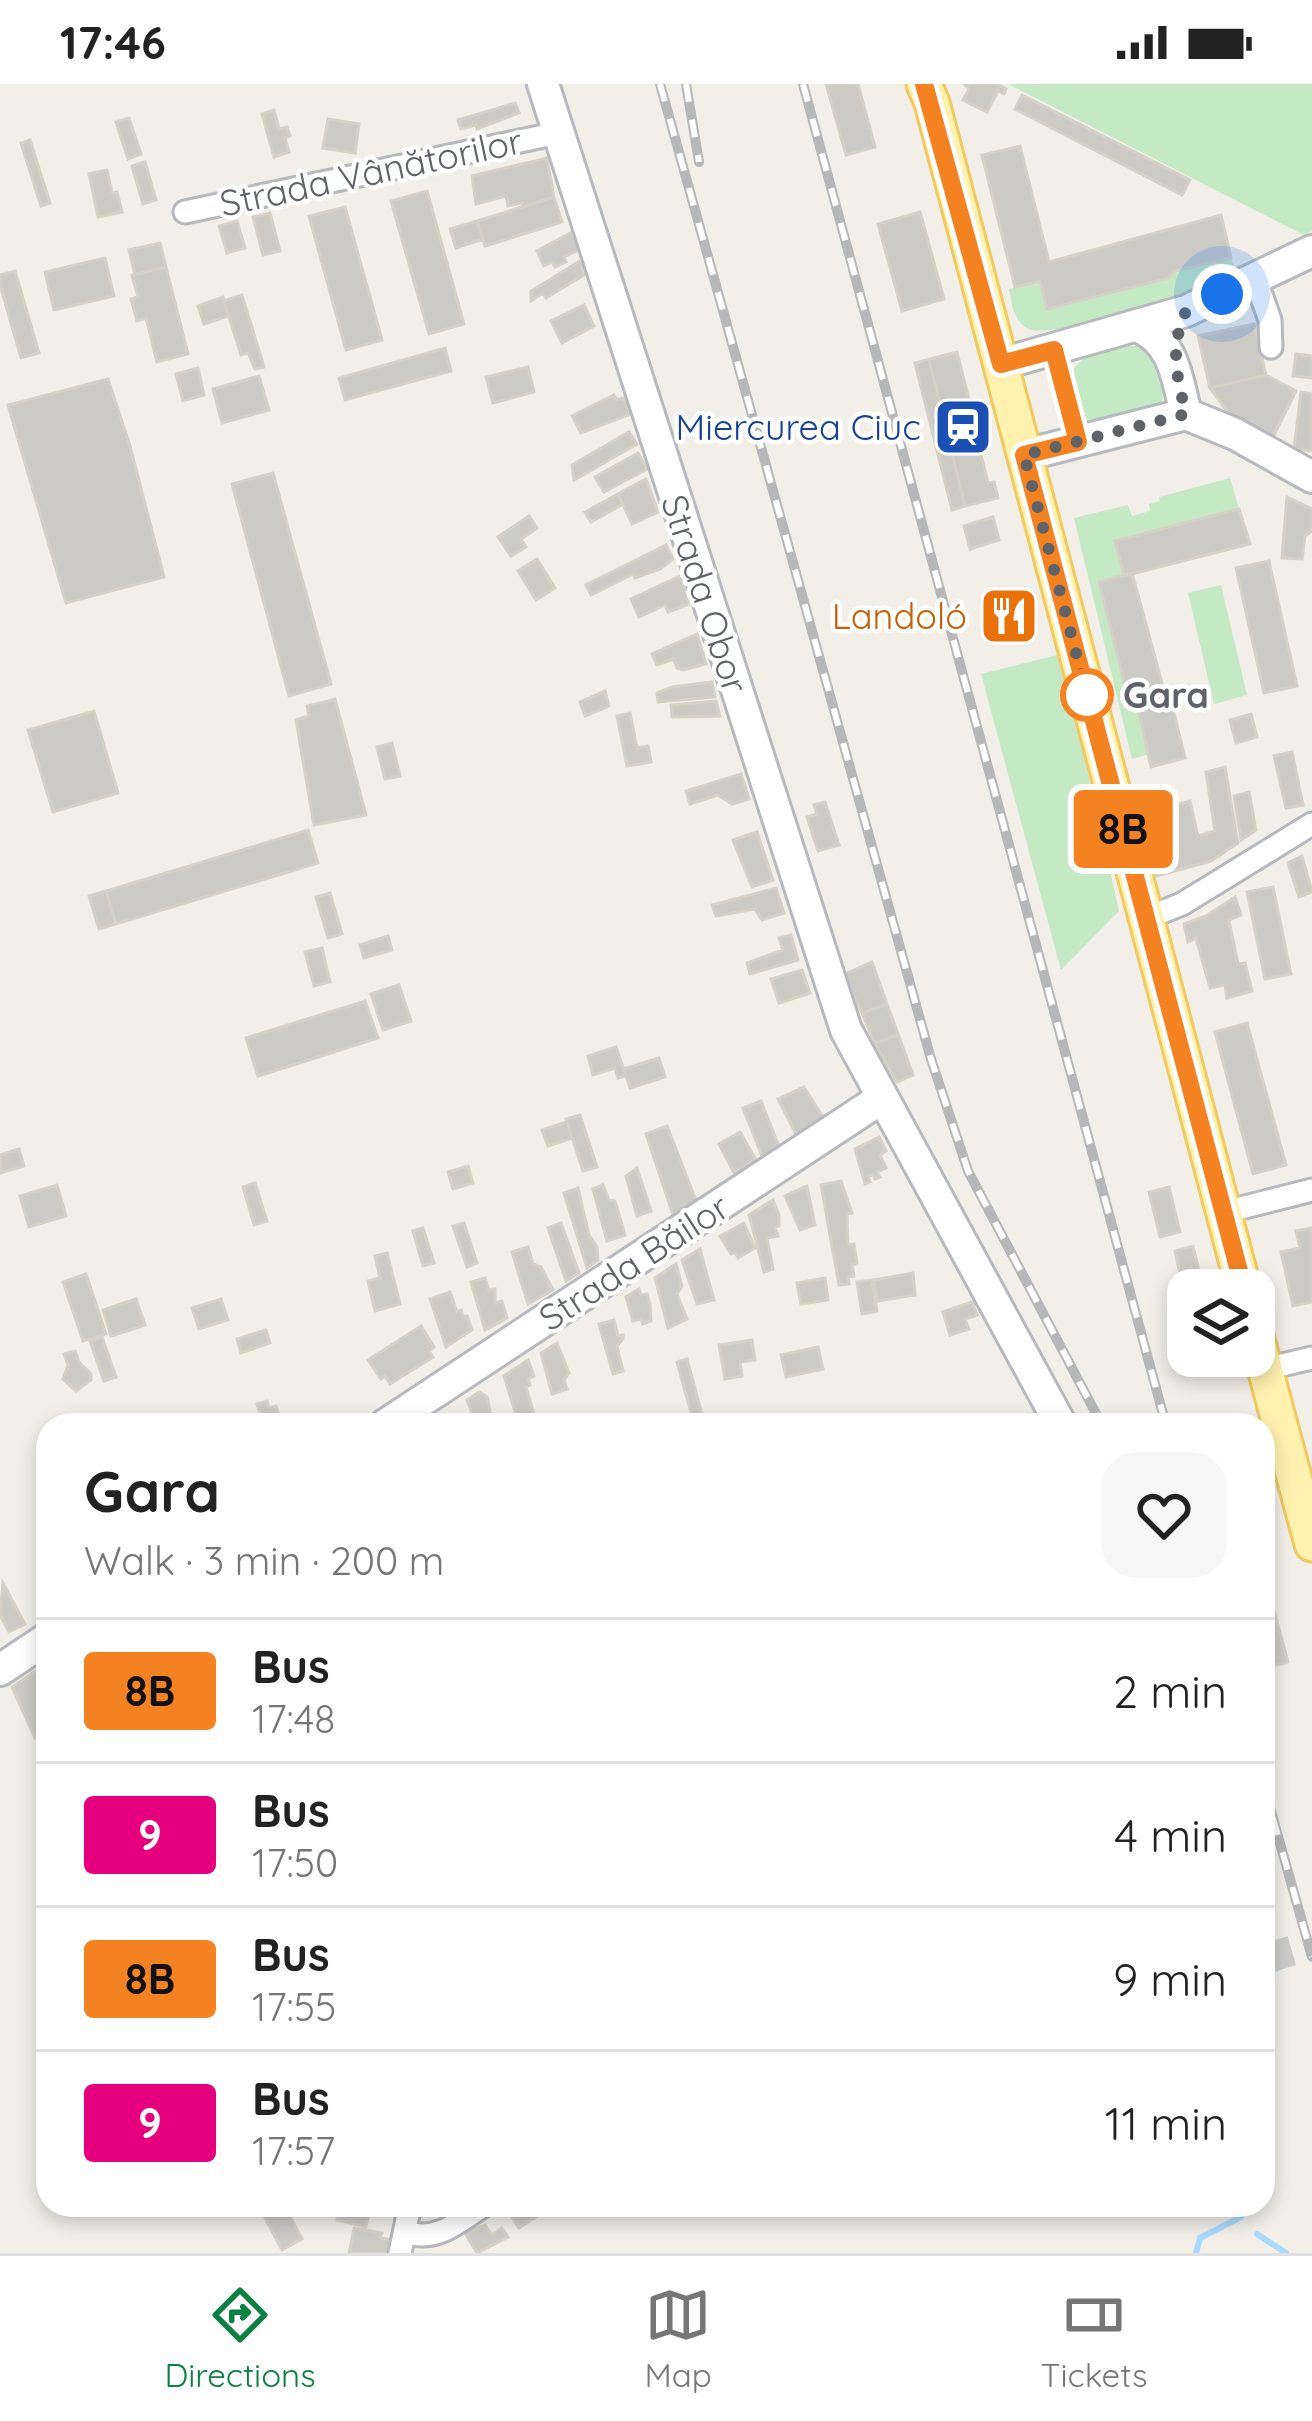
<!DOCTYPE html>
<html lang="en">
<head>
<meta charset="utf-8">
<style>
	:root { --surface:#fff; --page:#f6f6f6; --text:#222; --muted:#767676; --line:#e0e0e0; --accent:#0b8043 }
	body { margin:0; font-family:Quicksand,sans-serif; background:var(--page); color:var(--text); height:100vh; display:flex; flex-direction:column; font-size:45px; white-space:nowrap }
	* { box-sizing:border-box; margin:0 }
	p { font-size:39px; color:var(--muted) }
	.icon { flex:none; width:66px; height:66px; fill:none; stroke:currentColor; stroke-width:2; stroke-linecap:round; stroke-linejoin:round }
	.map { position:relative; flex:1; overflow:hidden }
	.panel { position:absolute; left:36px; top:1329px; width:1239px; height:804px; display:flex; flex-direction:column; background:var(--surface); border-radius:36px; box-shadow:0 6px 18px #0003 }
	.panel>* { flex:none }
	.badge { padding:0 24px; border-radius:9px; font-size:42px; line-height:78px }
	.fabs { position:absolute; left:1167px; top:1185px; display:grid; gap:24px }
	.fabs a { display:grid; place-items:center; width:108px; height:108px; border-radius:24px; background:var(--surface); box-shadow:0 6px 18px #0003; font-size:60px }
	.you { position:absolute; width:60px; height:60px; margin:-30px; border:9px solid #fff; border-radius:50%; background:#1a73e8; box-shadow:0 0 0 18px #1a73e833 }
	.map>.badge { position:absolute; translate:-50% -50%; box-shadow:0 0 0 6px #fff }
	.round { display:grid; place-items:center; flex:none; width:126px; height:126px; border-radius:36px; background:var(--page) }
	.head { display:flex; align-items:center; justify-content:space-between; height:204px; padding:0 48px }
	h1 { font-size:57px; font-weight:700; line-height:90px }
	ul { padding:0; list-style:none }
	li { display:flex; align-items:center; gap:36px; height:144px; padding:0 48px; border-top:3px solid var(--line) }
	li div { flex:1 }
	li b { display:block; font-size:45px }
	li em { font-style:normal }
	li .badge { min-width:132px; font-weight:700; text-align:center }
	.status { display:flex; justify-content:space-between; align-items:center; height:84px; padding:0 60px; background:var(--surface); direction:ltr }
	.status svg { height:33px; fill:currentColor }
	.dock { display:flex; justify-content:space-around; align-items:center; height:168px; border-top:3px solid var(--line); background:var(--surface); font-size:33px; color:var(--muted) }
	.dock a { display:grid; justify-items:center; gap:6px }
	.dock .active { color:var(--accent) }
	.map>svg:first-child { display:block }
	.green { fill:#c5e8c5 }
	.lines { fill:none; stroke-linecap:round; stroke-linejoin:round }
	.stream { stroke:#aadaff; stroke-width:6 }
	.building { fill:#cccac5; stroke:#d6d1c6; stroke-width:3 }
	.secondary-tunnel { stroke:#ccccc8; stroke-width:30; stroke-dasharray:30 15; stroke-linecap:butt }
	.street-casing { stroke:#b5b8bc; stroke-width:27 }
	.secondary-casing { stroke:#b6babf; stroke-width:36 }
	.primary-casing { stroke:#f2c960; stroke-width:39 }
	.street { stroke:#fff; stroke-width:21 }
	.secondary { stroke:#fff; stroke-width:30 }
	.primary { stroke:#fff2af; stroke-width:33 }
	.rail-casing { stroke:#b6b7b8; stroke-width:10 }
	.rail { stroke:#fff; stroke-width:6; stroke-dasharray:18; stroke-linecap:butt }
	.line-casing { stroke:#fff; stroke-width:27 }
	.line { stroke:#f58220; stroke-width:18 }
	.walk { stroke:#5f6368; stroke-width:12; stroke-dasharray:0 21.6 }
	.stop-dot { fill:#fff; stroke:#f58220; stroke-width:6 }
	.labels { text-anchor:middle; stroke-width:9; stroke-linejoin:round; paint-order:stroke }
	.street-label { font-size:36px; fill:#5f6368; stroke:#fff }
	.transit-label { font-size:36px; fill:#164399; stroke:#fff; text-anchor:end }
	.food-label { font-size:36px; fill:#c56008; stroke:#fff; text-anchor:end }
	.stop-label { font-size:36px; font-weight:bold; fill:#5f6368; stroke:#fff; text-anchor:start }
</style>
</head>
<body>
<div class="status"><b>17:46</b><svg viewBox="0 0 49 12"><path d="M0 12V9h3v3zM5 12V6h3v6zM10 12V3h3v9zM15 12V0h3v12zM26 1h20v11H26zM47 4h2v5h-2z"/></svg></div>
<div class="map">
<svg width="1312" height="2169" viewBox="0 0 1312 2169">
	<rect width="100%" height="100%" fill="#f1efe8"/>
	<!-- green -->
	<path class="green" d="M1008,0H1312V147L1304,151Z
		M1231,174L1237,190C1209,205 1051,256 1029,245C1013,237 1012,221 1009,205L1040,197L1048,225L1169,194L1174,187Z
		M1126,262H1142C1160,278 1168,300 1160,323L1089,341L1075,308L1074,284L1085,274Z
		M1230,394L1239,425L1115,458L1124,492L1099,499L1130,620L1137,619L1149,670L1132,675L1074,434L1128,421L1132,432L1150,427L1149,420L1160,417L1159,413Z
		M1221,501L1247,611L1214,620L1188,509Z
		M1061,570L1119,827L1061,886L981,590Z"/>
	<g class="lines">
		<!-- stream -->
		<path class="stream" d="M1263,1898L1268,1888L1282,1882
			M1257,2150L1286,2169
			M1196,2169L1200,2154L1241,2133L1233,2129"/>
	</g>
	<!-- building -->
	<path class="building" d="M826,0H858L875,63L846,71Z
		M964,0H997L1006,5L1004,10L998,7L987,28L963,16L969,5Z
		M1022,11L1190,96L1182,111L1015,25Z
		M515,19L519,29L477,45L476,41L461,45L458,36Z
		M274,26L279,45L287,43L290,52L285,54L289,68L274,73L262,30Z
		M129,34L141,70L128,75L116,38Z
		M328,35L359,40L355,69L323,64Z
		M30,56L50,119L41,122L21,59Z
		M1020,62L1049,178L1221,131L1231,174L1174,187L1169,194L1047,225L1040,197L1015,203L982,71Z
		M547,74L554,113L523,123L522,119L508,122L506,112L476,120L472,92Z
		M145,78L156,116L143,120L132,82Z
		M107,86L112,109L117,108L122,128L98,133L89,90Z
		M427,107L464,240L429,250L391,117Z
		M554,113L562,138L485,162L477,137Z
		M345,123L382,256L346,266L309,132Z
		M920,128L944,215L902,227L878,140Z
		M270,129L280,167L263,171L253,133Z
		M237,137L245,164L227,169L219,142Z
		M477,137L483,155L456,164L450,145Z
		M572,148L580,165L564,173L566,178L555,183L552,178L544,182L537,167Z
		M160,159L166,183L135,191L129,166Z
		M105,174L114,212L54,226L45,188Z
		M580,177L584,191L546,214L543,209L531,217V207Z
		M166,183L188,270L157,278L146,234L137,237L131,215L138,213L132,191Z
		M15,187L39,269L21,274L0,201V191Z
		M242,211L264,283L255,285L248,269L241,271L224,217Z
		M223,213L228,232L204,240L198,222Z
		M584,221L594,242L562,259L551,237Z
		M1254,240L1266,291L1210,304L1198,252Z
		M445,264L451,287L345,316L339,294Z
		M957,268L972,327L977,326L984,353L977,354L988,399L994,398L998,414L965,422L929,275Z
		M1296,270L1312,272V294L1293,292Z
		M929,275L965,422L952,426L915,279Z
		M528,283L534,308L493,319L486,293Z
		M198,284L204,311L183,317L176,290Z
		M1266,291L1296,307L1273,353L1232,334L1210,304Z
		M259,292L269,326L222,339L213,305Z
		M108,295L130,362L164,493L66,519L8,321Z
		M1301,308L1312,310V367L1294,365Z
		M614,311L617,316L623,314L631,330L581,349L572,332Z
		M629,348L637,360L574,396L572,381Z
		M638,369L647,385L604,408L595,393Z
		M273,389L331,600L289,612L232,400Z
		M646,395L658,428L632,440L618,410Z
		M618,410L623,420L591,438L585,428Z
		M1287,413L1312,425V447L1305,452L1302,475L1282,474Z
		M1239,425L1250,460L1124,492L1115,457Z
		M529,432L537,444L521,455L526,463L511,472L498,453Z
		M993,433L999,456L970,465L964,442Z
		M666,461L673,475L660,485L635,494L633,490L591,511L586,501Z
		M537,475L555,504L536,516L518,487Z
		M1269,477L1297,602L1264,609L1236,484Z
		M1132,489L1165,610L1130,621L1099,498Z
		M680,492L689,520L668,528L665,521L639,533L631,515Z
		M1019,521L1023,538L999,543L995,526Z
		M697,550L706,580L683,586L677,584L674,575L657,581L652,570Z
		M712,598L715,613L658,618L657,609L672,603Z
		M605,607L609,622L585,632L580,618Z
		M1169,609L1185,674L1151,683L1137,619Z
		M335,615L366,731L314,741L296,636L309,632L307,622Z
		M716,617L720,632L672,633L671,621Z
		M94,627L118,709L53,728L28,646Z
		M630,629L637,664L648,662L651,678L627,682L617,632Z
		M1251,630L1257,653L1236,659L1230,636Z
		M392,659L400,692L385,695L377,663Z
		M1292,668L1303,721L1286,724L1274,672Z
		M1225,683L1238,759L1211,777L1153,793L1148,776L1158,773L1155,756L1144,759L1138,730L1149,727L1146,714L1164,710L1167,723L1190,717L1198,752L1215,747L1206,688Z
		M741,690L749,715L732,720L718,711L690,720L686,707Z
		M1249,708L1256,746L1241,756L1234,712Z
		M825,718L839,761L818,767L807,733L817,730L814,721Z
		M308,746L318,779L116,840L106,807Z
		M757,748L773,796L752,803L733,756Z
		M1302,772L1312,808L1299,813L1288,779Z
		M1273,803L1291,890L1265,895L1247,808Z
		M776,804L784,829L762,836L755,825L716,832L712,821Z
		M106,807L116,840L99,845L89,812Z
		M330,809L342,850L328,854L316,813Z
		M1235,813L1241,831L1229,836L1238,880L1245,879L1252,907L1227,914L1225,901L1210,904L1196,854L1188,858L1184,840L1206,832Z
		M791,851L798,876L750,890L747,879L783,866L779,854Z
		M388,852L392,866L364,874L360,861Z
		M322,864L330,898L314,902L305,868Z
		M872,878L887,920L862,929L843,891Z
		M802,886L810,909L779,919L771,895Z
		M399,901L411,937L383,946L371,910Z
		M365,917L378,954L258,992L246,954Z
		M887,920L898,950L875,960L862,929Z
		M1247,939L1286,1081L1253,1090L1215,948Z
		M898,950L913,991L897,998L875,960Z
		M616,963L626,992L618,994L615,984L593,991L588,972Z
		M659,974L665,993L630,1004L624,985Z
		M804,1003L826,1038L797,1052L778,1015Z
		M761,1017L780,1065L762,1072L743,1024Z
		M580,1031L597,1083L583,1087L566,1035Z
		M567,1038L572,1054L548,1062L542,1046Z
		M667,1042L697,1119L673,1131L646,1050Z
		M740,1048L756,1076L734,1089L719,1060Z
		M879,1053L886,1067L880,1071L886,1084L877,1088L880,1093L875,1095L873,1090L868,1092L870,1098L865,1100L855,1065Z
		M19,1065L24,1082L1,1089L0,1071Z
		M468,1082L473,1099L453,1105L448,1088Z
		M637,1084L651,1127L637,1132L626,1092Z
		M841,1097L852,1129L847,1130L848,1161L854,1160L857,1179L852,1181L854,1192L848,1193L849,1200L839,1201L821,1101Z
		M255,1099L267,1137L254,1141L243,1103Z
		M57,1101L66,1132L29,1143L20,1112Z
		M603,1101L609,1116L615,1117L625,1151L607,1157L593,1105Z
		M807,1102L815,1141L800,1146L785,1112Z
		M1169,1103L1180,1148L1160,1153L1149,1108Z
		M578,1104L589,1151L597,1163L598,1176L587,1184L564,1109Z
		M773,1116L779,1131V1142L775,1143L778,1152L767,1154L773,1185L764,1188L749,1131Z
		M464,1139L477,1179L467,1183L453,1142Z
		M561,1139L579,1189L566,1197L548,1144Z
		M744,1139L755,1164L738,1174L735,1168L731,1170L720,1152Z
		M423,1144L434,1179L423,1182L413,1147Z
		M1312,1144V1218L1293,1222L1281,1168L1300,1164L1296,1147Z
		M1193,1162L1203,1203L1184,1208L1175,1167Z
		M528,1163L533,1180L541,1183L553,1206L528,1220L512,1168Z
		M700,1165L714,1216L697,1220L682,1176Z
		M387,1169L400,1220L375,1227L368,1197L380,1194L375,1172Z
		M676,1180L682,1202L677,1210L687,1235L668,1244L655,1194Z
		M913,1189L915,1211L877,1217L874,1196Z
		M86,1190L106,1250L83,1257L63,1198Z
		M485,1194L489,1206L495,1205V1219L502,1217L507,1234L485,1246L471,1198Z
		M825,1194L828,1216L801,1220L797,1199Z
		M872,1196L877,1227L862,1230L857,1198Z
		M639,1205L641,1211L647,1210L650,1220L651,1237L643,1240L641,1235L633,1237L626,1213Z
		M450,1208L457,1228L461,1226L463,1233L467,1232L472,1246L446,1263L430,1215Z
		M136,1215L145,1241L111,1252L103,1226Z
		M221,1215L228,1236L199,1245L192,1224Z
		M972,1218L977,1231L965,1235L969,1245L950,1251L943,1228Z
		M614,1236L618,1252L623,1251V1255L617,1262L623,1287L613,1290L599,1240Z
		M421,1242L434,1263L429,1267L433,1273L390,1300L385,1292L381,1295L368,1276Z
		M266,1246L270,1259L241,1269L237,1255Z
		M102,1253L116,1293L104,1297L90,1257Z
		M752,1256L755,1276L740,1278L742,1292L725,1295L719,1261Z
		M557,1259L569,1289L564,1296L567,1305L552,1310L541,1269Z
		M818,1263L823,1285L786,1293L781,1271Z
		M75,1267L79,1278L91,1290V1296L76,1307L63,1295L68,1281L64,1270Z
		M687,1275L703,1334L693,1336L677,1278Z
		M528,1276L534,1292L528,1295L530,1301L526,1303L537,1341H519L504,1292Z
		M479,1308L487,1313L492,1336L497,1335L499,1341H477L467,1316Z
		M267,1317L269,1324L276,1322L282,1339L287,1341H264L257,1320Z
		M1263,1486L1288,1578L1266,1584L1263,1574Z
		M3,1499L25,1540L9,1548L0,1531Z
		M37,1586L48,1608V1647L35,1654L12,1603Z
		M258,2121H284L302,2155L282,2166Z
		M341,2121H371L366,2143L337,2136Z
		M521,2121H537L542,2129L519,2144L512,2133L524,2125Z
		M485,2141L492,2151L502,2144L508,2153L477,2169L465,2149Z
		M354,2144L382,2149L380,2154L393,2156L390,2169H349Z"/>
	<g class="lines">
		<!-- secondary-tunnel -->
		<path class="secondary-tunnel" d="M1263,1875L1312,1861"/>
		<!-- street casing -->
		<g class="street-casing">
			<path id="street" d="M185,128L558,49
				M1255,194L1270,236L1271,263
				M1147,834L1182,820L1312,740
				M1225,1128L1312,1106
				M1265,1285L1312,1274
				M405,2148C436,2159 459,2138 484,2121
				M400,2169L410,2121"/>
		</g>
		<!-- secondary casing -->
		<g class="secondary-casing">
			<path id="secondary" d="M543,0L846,946L1061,1341
				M1137,242C1175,258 1177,295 1186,330
				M1001,280L1186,227L1312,167
				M1025,371L1186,330L1235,350L1312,393
				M385,1341L882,1014
				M0,1586L48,1554"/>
		</g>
		<!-- primary casing -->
		<g class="primary-casing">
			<path id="primary" d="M924,0L932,19L1244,1206
				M1254,1244L1312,1460"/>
		</g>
		<!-- street -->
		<use href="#street" class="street"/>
		<!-- secondary -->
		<use href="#secondary" class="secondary"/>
		<!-- primary -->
		<use href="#primary" class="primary"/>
		<!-- rail casing -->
		<g class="rail-casing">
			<path id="rail" d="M660,0L931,975L968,1087L1102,1341
				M686,0L699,78
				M803,0L1166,1341
				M1263,1699L1312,1873"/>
		</g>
		<!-- rail -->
		<use href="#rail" class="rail"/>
	</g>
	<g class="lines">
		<!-- line casing -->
		<g class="line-casing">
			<path id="line" d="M924,0L1001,280L1054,266L1078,358L1024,371L1244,1206"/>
		</g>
		<!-- line -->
		<use href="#line" class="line"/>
		<!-- walk -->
		<path class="walk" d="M1087,611L1024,371L1186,330C1177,292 1169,265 1186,227L1222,210"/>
	</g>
	<!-- icons -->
	<defs>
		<g id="station-square" transform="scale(3)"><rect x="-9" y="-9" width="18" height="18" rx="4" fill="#1a4fb4" stroke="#fff"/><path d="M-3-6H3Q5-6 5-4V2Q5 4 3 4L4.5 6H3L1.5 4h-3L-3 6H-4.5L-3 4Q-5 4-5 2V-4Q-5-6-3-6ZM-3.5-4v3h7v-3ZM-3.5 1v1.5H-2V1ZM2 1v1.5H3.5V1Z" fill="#fff"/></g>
		<g id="restaurant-square" transform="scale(3)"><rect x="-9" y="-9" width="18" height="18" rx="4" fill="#e8710a" stroke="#fff"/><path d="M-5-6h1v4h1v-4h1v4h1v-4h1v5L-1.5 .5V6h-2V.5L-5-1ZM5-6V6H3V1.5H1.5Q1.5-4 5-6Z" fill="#fff"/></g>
	</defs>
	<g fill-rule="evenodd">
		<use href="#station-square" x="963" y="343"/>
		<use href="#restaurant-square" x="1009" y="532"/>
	</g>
	<!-- markers -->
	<circle class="stop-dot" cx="1087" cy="611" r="24"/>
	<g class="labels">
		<!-- street labels -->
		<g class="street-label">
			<text transform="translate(371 88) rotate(-12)" y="13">Strada Vânătorilor</text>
			<text transform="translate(705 510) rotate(72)" y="13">Strada Obor</text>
			<text transform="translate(634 1178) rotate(-33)" y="13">Strada Băilor</text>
		</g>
		<!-- transit labels -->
		<g class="transit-label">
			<text x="921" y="356">Miercurea Ciuc</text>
		</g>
		<!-- food labels -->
		<g class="food-label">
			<text x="967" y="545">Landoló</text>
		</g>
		<!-- stop labels -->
		<g class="stop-label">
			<text x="1123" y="624">Gara</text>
		</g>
	</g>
</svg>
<div class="fabs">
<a><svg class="icon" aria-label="layers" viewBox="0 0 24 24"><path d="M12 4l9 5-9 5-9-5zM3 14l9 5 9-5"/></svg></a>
</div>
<div class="you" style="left:1222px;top:210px"></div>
<b class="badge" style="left:1123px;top:745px;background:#f58220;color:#111">8B</b>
<section class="panel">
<div class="head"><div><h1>Gara</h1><p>Walk · 3 min · 200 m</p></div><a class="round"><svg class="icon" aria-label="heart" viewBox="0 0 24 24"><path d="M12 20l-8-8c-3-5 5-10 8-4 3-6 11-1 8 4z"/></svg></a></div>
<ul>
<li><span class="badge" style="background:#f58220;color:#111">8B</span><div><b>Bus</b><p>17:48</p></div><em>2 min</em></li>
<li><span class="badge" style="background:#e6007e;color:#fff">9</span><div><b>Bus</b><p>17:50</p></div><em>4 min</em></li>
<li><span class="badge" style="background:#f58220;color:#111">8B</span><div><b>Bus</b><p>17:55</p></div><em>9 min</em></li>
<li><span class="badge" style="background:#e6007e;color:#fff">9</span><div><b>Bus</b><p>17:57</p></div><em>11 min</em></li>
</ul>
</section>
</div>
<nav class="dock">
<a class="active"><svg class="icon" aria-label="directions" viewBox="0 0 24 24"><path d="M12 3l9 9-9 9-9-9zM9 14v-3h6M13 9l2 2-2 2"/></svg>Directions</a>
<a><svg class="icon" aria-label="map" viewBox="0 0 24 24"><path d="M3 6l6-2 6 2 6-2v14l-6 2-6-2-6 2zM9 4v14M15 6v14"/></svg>Map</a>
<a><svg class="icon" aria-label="tickets" viewBox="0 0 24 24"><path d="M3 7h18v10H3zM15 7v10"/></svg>Tickets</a>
</nav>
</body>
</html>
